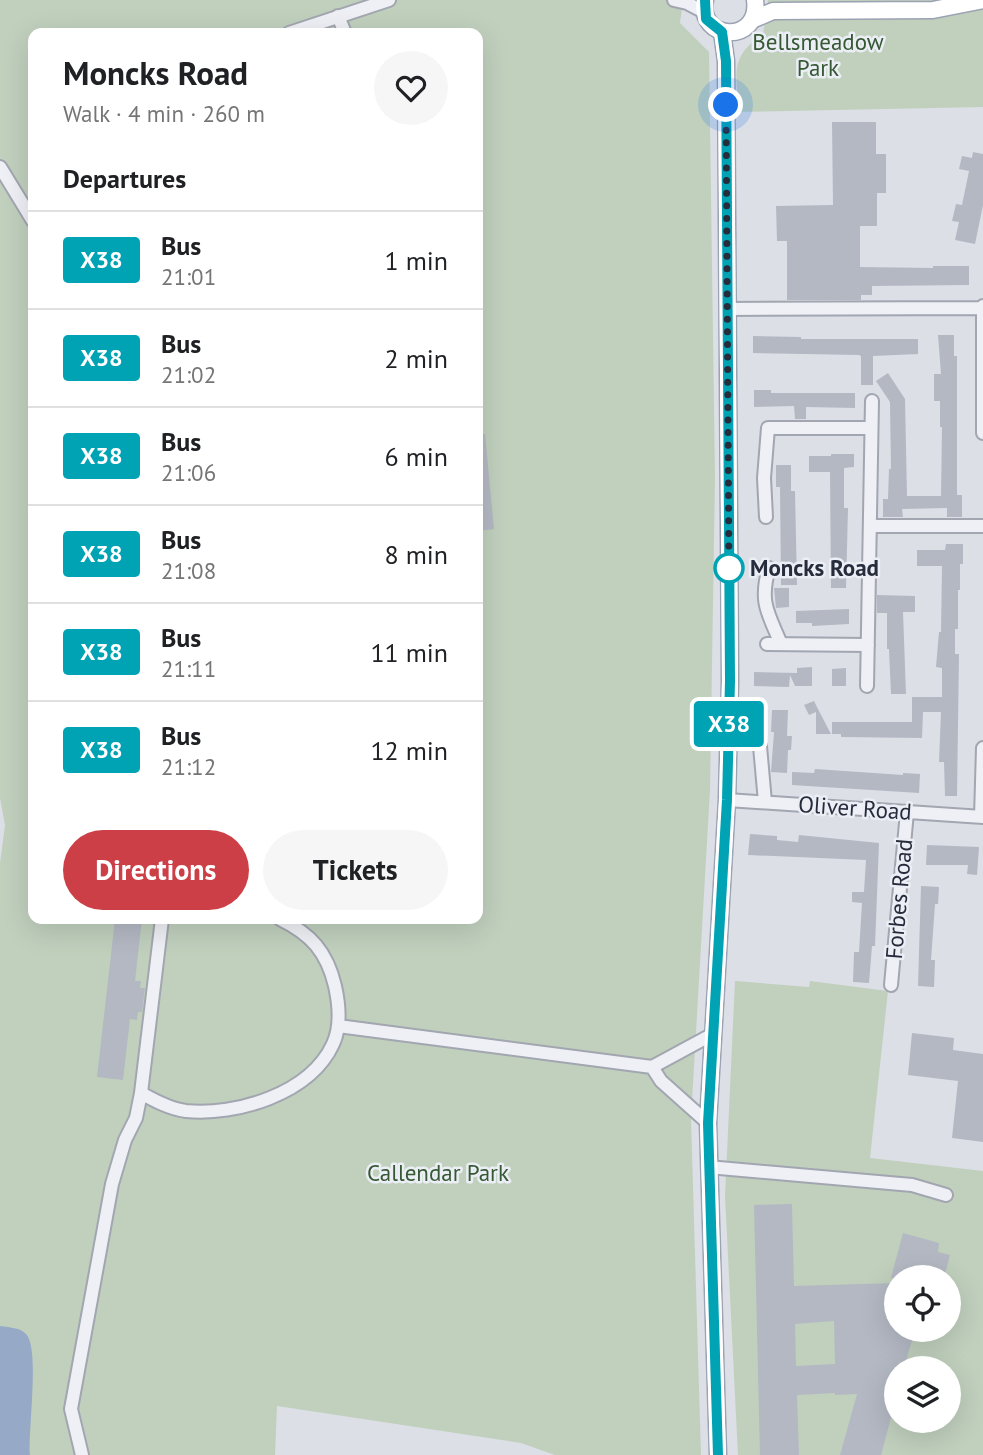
<!DOCTYPE html>
<html lang="en">
<head>
<meta charset="utf-8">
<style>
	:root { --surface:#fff; --page:#f6f6f6; --text:#202124; --muted:#757577; --line:#e0e0e0; --accent:#cd3f46 }
	body { margin:0; font-family:"PT Sans",sans-serif; background:var(--page); color:var(--text); height:100vh; display:flex; flex-direction:column; font-size:26px; white-space:nowrap }
	* { box-sizing:border-box; margin:0 }
	p { font-size:23px; color:var(--muted) }
	.icon { flex:none; width:38px; height:38px; fill:none; stroke:currentColor; stroke-width:2; stroke-linecap:round; stroke-linejoin:round }
	.map { position:relative; flex:1; overflow:hidden }
	.drawer { position:absolute; left:28px; top:28px; width:455px; height:896px; display:flex; flex-direction:column; background:var(--surface); border-radius:14px; box-shadow:0 7px 28px #0002 }
	.drawer>* { flex:none }
	.badge { padding:0 14px; border-radius:5px; font-size:24px; line-height:46px }
	.tools { position:absolute; left:884px; top:1265px; display:grid; gap:14px }
	.tools a { display:grid; place-items:center; width:77px; height:77px; border-radius:50%; background:var(--surface); box-shadow:0 7px 28px #0002; font-size:35px }
	.you { position:absolute; width:35px; height:35px; margin:-18px; border:5px solid #fff; border-radius:50%; background:#1a73e8; box-shadow:0 0 0 10px #1a73e833 }
	.map>.badge { position:absolute; translate:-50% -50%; box-shadow:0 0 0 4px #fff }
	h2 { padding:0 35px; font-size:26px; line-height:63px }
	.round { display:grid; place-items:center; flex:none; width:74px; height:74px; border-radius:37px; background:var(--page) }
	.summary { display:flex; align-items:center; justify-content:space-between; height:119px; padding:0 35px }
	h1 { font-size:33px; font-weight:800; line-height:52px }
	.button { display:flex; gap:14px; margin-top:auto; padding:14px 35px }
	.button a { flex:1; height:80px; border-radius:42px; background:var(--accent); color:#fff; font-size:28px; font-weight:800; line-height:80px; text-align:center }
	.button a+a { background:var(--page); color:var(--text) }
	ul { padding:0; list-style:none }
	li { display:flex; align-items:center; gap:21px; height:98px; padding:0 35px; border-top:2px solid var(--line) }
	li div { flex:1 }
	li b { display:block; font-size:26px }
	li em { font-style:normal }
	li .badge { min-width:77px; font-weight:700; text-align:center }
	.map>svg:first-child { display:block }
	.green { fill:#c0d0bd; fill-rule:evenodd }
	.water { fill:#96a9c7 }
	.building { fill:#b3b8c3; fill-rule:evenodd }
	.lines { fill:none; stroke-linecap:round; stroke-linejoin:round }
	.minor-casing { stroke:#a2a6b0; stroke-width:16 }
	.major-casing { stroke:#9ba2b2; stroke-width:19 }
	.minor { stroke:#eff0f5; stroke-width:12 }
	.major { stroke:#fff; stroke-width:16 }
	.line-casing { stroke:#fff; stroke-width:16 }
	.line { stroke:#00a3b4; stroke-width:10 }
	.walk { stroke:#262c3c; stroke-width:7; stroke-dasharray:0 12.6 }
	.stop-dot { fill:#fff; stroke:#00a3b4; stroke-width:3.5 }
	.labels { text-anchor:middle; stroke-width:5; stroke-linejoin:round; paint-order:stroke }
	.park-label { font-size:23px; fill:#365833; stroke:#ebeef4 }
	.stop-label { font-size:23px; font-weight:bold; fill:#262c3c; stroke:#ebeef4; text-anchor:start }
	.street-label { font-size:23px; fill:#262c3c; stroke:#ebeef4 }
</style>
</head>
<body>
<div class="map">
<svg width="983" height="1455" viewBox="0 0 983 1455">
	<rect width="100%" height="100%" fill="#dcdfe6"/>
	<!-- green -->
	<path class="green" d="M0,0H683L680,23L709,52L715,477L710,790L691,1119L701,1455H555L521,1443L277,1406L275,1455H0V863L5,825L0,798ZM33,33H478V919H33Z
		M768,0H983V107L739,112C737,74 728,58 763,34Z
		M735,981L809,987L810,981L888,991L870,1158L983,1171V1455H738L725,1196ZM896,1278H948V1330H896ZM896,1368H948V1421H896Z"/>
	<!-- water -->
	<path class="water" d="M0,1326C8,1327 21,1328 26,1334C40,1348 28,1431 30,1455H0Z"/>
	<!-- building -->
	<path class="building" d="M832,122H876V154H886V193H877V226H860V267L933,268V266H969V285L872,286V295H861V300H787V241H777L776,206L833,205Z
		M973,152L983,154V205L975,244L955,240L959,222L952,221L956,204L962,205L969,171L959,169L962,156L972,158Z
		M938,335H954V356H957V495H962V517H947V508L902,509L903,517H883V499H888L889,469H891L890,402L876,381L888,373L905,399L907,496H941L942,427H940V401H934V374H941Z
		M753,336L801,337V339H918V354L873,356V385H861V356L859,355L753,353Z
		M754,390H771V393H855V408L806,407V419H795L794,406L754,407Z
		M478,434H485L494,529L478,531V498H480Z
		M831,454H854V467L844,468V508H848L846,588H831L830,472H809V456H831Z
		M776,465H791V491H795L797,585H781L780,487H776Z
		M946,544H963V564H960V590H958V629H955V654H959L957,796H945L944,762H939L941,712H923L922,738L841,737V734H832V722H912V697H942V668L936,667L939,632H941L942,566H917V550H945Z
		M774,588H789V607L776,608Z
		M877,595L915,596V612H903L906,694H891L889,649H887V613H877Z
		M849,609V624L812,626V623H796V611Z
		M812,667V686H795L790,675L789,687L754,686V672L797,673V668Z
		M846,668V686H832V669Z
		M814,701L819,711L831,734H816V712L809,715L804,705Z
		M772,710H788L787,736H792L791,750H788L787,773L771,772L774,732H771Z
		M815,769L903,775V773L920,774L919,793L792,785V772L814,773Z
		M750,834L777,836V840L798,842L799,835L879,843L875,946H872L869,983L853,982L854,952H859L862,903L852,902V892H864L866,860L748,855Z
		M927,845L979,847L977,875L967,874L968,865H926Z
		M921,886L939,887L938,904H935L931,960H935L934,987L918,986Z
		M115,919H142L135,981H141L140,988H145L142,1012H138L137,1020L130,1019L123,1080L97,1077Z
		M912,1033L954,1038L953,1050L983,1054V1142L952,1138L958,1081L908,1075Z
		M792,1204L794,1286L896,1283V1330H915L904,1368H896V1399L881,1455H840L857,1394L835,1395V1393L797,1395L799,1455H760L754,1205ZM834,1321L835,1364L796,1366L795,1324Z
		M903,1233L939,1243L938,1252L950,1255L944,1278H891Z"/>
	<g class="lines">
		<!-- minor casing -->
		<g class="minor-casing">
			<path id="minor" d="M674,0L687,3L704,12
				M338,16L345,33
				M289,33L389,0
				M0,167L33,221
				M983,306V433
				M727,309L983,308
				M766,517L764,478L768,428H871
				M870,526H983
				M769,568C759,602 768,613 781,644
				M767,644L868,645
				M867,686L872,401
				M758,724L765,802
				M727,800L983,817
				M981,817L983,748
				M891,985L907,812
				M338,1026L652,1067
				M141,1093C155,1101 170,1109 186,1111C236,1116 310,1094 333,1044C341,1027 339,1004 335,986C327,952 311,934 280,919
				M708,1123L661,1081L652,1067L713,1034
				M708,1167L912,1185L946,1195
				M82,1455L71,1409L112,1184L125,1140L136,1118L141,1093L162,919"/>
		</g>
		<!-- major casing -->
		<g class="major-casing">
			<path id="major" d="M705,0C697,42 761,44 755,0
				M752,20L773,11L933,10L983,0
				M718,1455L708,1123L727,800L730,681L726,61L722,32"/>
		</g>
		<!-- minor -->
		<use href="#minor" class="minor"/>
		<!-- major -->
		<use href="#major" class="major"/>
	</g>
	<g class="lines">
		<!-- line casing -->
		<g class="line-casing">
			<path id="line" d="M705,0L706,19L722,32L726,61L730,681L727,800L708,1123L718,1455"/>
		</g>
		<!-- line -->
		<use href="#line" class="line"/>
		<!-- walk -->
		<path class="walk" d="M726,105L729,579V568"/>
	</g>
	<!-- markers -->
	<circle class="stop-dot" cx="729" cy="568" r="14"/>
	<g class="labels">
		<!-- park labels -->
		<g class="park-label">
			<text x="818" y="50">Bellsmeadow<tspan x="818" dy="26">Park</tspan></text>
			<text x="438" y="1181">Callendar Park</text>
		</g>
		<!-- stop labels -->
		<g class="stop-label">
			<text x="750" y="576">Moncks Road</text>
		</g>
		<!-- street labels -->
		<g class="street-label">
			<text transform="translate(855 808) rotate(4)" y="8">Oliver Road</text>
			<text transform="translate(899 899) rotate(-85)" y="8">Forbes Road</text>
		</g>
	</g>
</svg>
<div class="tools">
<a><svg class="icon" aria-label="locate" viewBox="0 0 24 24"><circle cx="12" cy="12" r="6"/><path d="M12 2v4M12 18v4M2 12h4M18 12h4"/></svg></a>
<a><svg class="icon" aria-label="layers" viewBox="0 0 24 24"><path d="M12 4l9 5-9 5-9-5zM3 14l9 5 9-5"/></svg></a>
</div>
<div class="you" style="left:726px;top:105px"></div>
<b class="badge" style="left:729px;top:724px;background:#00a3b4;color:#fff">X38</b>
<section class="drawer">
<div class="summary"><div><h1>Moncks Road</h1><p>Walk · 4 min · 260 m</p></div><a class="round"><svg class="icon" aria-label="heart" viewBox="0 0 24 24"><path d="M12 20l-8-8c-3-5 5-10 8-4 3-6 11-1 8 4z"/></svg></a></div>
<h2>Departures</h2>
<ul>
<li><span class="badge" style="background:#00a3b4;color:#fff">X38</span><div><b>Bus</b><p>21:01</p></div><em>1 min</em></li>
<li><span class="badge" style="background:#00a3b4;color:#fff">X38</span><div><b>Bus</b><p>21:02</p></div><em>2 min</em></li>
<li><span class="badge" style="background:#00a3b4;color:#fff">X38</span><div><b>Bus</b><p>21:06</p></div><em>6 min</em></li>
<li><span class="badge" style="background:#00a3b4;color:#fff">X38</span><div><b>Bus</b><p>21:08</p></div><em>8 min</em></li>
<li><span class="badge" style="background:#00a3b4;color:#fff">X38</span><div><b>Bus</b><p>21:11</p></div><em>11 min</em></li>
<li><span class="badge" style="background:#00a3b4;color:#fff">X38</span><div><b>Bus</b><p>21:12</p></div><em>12 min</em></li>
</ul>
<div class="button"><a>Directions</a><a>Tickets</a></div>
</section>
</div>
</body>
</html>
